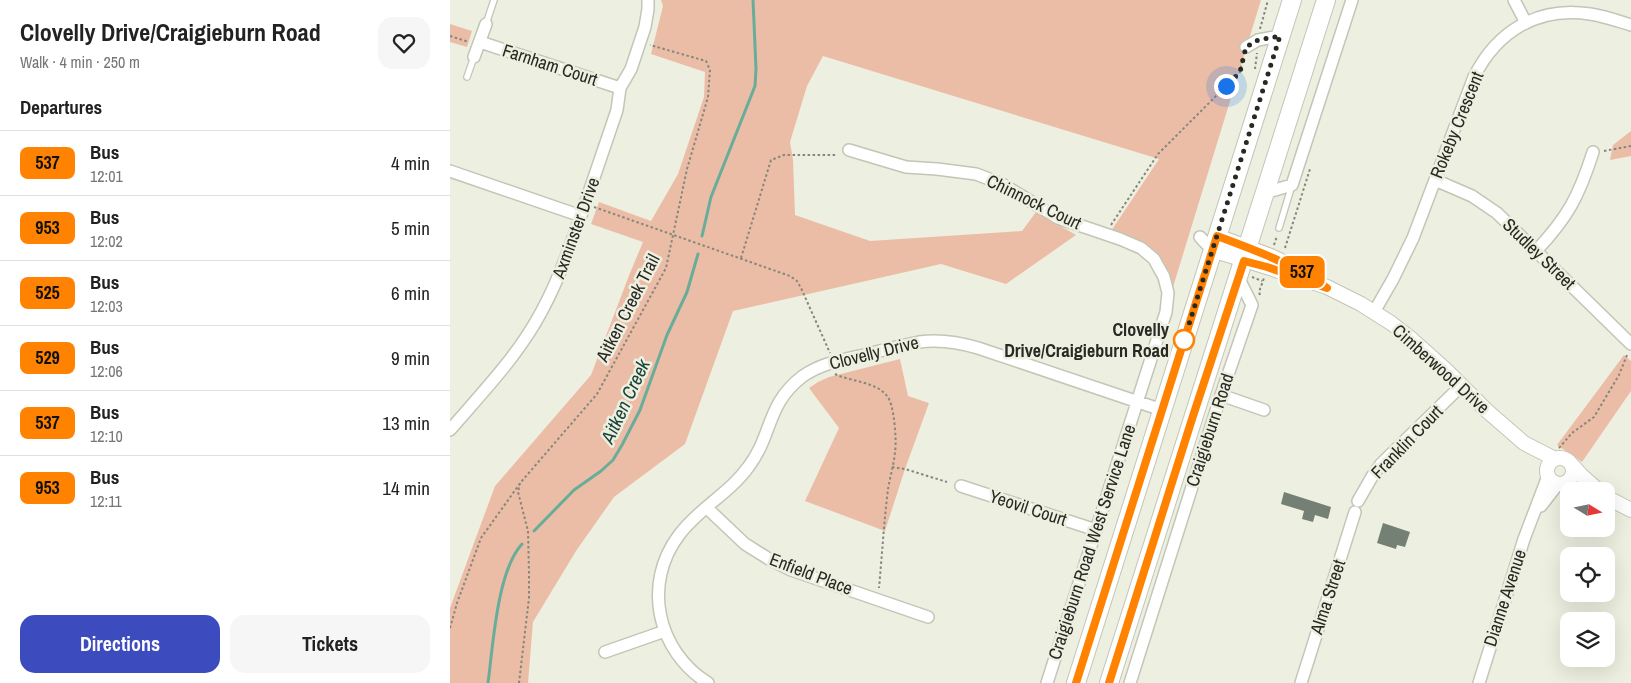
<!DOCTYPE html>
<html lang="en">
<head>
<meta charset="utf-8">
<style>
	:root { --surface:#fff; --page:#f6f6f6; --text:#222; --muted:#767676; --line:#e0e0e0; --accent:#3c4bbe }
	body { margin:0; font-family:"Archivo Narrow",sans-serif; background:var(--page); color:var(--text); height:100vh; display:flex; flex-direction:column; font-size:19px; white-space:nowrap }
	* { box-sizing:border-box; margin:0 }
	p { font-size:16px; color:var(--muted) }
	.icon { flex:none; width:28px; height:28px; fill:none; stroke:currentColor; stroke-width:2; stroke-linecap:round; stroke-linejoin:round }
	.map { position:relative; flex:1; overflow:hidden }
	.details { display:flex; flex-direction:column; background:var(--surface); width:450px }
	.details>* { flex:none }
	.badge { padding:0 10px; border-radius:8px; font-size:18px; line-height:32px }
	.needle { width:32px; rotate:100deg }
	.controls { position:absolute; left:1110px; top:482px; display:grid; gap:10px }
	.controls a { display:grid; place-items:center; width:55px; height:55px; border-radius:10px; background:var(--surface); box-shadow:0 5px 20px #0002; font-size:25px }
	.you { position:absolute; width:25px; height:25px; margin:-12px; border:4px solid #fff; border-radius:50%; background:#1a73e8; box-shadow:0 0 0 8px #1a73e833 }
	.map>.badge { position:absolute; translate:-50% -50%; box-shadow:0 0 0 2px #fff }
	h2 { padding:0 20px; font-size:19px; line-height:45px }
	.round { display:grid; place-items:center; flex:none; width:52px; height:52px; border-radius:15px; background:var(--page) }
	.headline { display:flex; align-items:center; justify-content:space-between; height:85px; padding:0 20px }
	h1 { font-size:24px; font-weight:700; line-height:38px }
	.primary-button { display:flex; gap:10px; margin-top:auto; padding:10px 20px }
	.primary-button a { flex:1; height:58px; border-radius:15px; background:var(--accent); color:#fff; font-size:20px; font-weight:700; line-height:58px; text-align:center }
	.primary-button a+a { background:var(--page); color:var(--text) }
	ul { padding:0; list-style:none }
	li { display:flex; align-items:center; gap:15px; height:65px; padding:0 20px; border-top:1px solid var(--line) }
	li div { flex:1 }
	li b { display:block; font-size:19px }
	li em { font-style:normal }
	li .badge { min-width:55px; font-weight:700; text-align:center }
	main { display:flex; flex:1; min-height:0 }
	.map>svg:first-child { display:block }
	.green { fill:#ecbda6 }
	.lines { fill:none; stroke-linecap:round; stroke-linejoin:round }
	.stream { stroke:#68ad9a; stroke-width:3 }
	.building { fill:#758075 }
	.service-casing { stroke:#c3c5b6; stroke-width:8 }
	.minor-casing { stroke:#c3c5b6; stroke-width:14 }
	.tertiary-casing { stroke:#c3c5b6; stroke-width:16 }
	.primary-casing { stroke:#c3c5b6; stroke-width:20 }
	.path { stroke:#85877d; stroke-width:2; stroke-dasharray:2.5 2.5; stroke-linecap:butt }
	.service { stroke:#fff; stroke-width:5.5 }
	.minor { stroke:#fff; stroke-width:11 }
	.tertiary { stroke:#fff; stroke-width:14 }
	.primary { stroke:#fff; stroke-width:18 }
	.line-casing { stroke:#fff; stroke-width:11 }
	.line { stroke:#ff8200; stroke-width:8 }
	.walk { stroke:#282923; stroke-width:5; stroke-dasharray:0 9 }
	.stop-dot { fill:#fff; stroke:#ff8200; stroke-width:2.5 }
	.labels { text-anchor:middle; stroke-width:5; stroke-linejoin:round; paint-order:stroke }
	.street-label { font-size:18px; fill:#282923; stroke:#edefe0 }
	.stop-label { font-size:18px; font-weight:bold; fill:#282923; stroke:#edefe0; text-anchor:end }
	.water-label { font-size:19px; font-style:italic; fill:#174339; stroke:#edefe0 }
</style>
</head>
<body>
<main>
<section class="details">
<div class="headline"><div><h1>Clovelly Drive/Craigieburn Road</h1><p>Walk · 4 min · 250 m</p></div><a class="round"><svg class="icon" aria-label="heart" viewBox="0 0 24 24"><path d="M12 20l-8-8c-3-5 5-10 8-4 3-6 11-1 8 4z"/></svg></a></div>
<h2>Departures</h2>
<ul>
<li><span class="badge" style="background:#ff8200;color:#111">537</span><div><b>Bus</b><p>12:01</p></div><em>4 min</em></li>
<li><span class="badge" style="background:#ff8200;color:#111">953</span><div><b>Bus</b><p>12:02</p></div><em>5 min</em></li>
<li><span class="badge" style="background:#ff8200;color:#111">525</span><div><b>Bus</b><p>12:03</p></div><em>6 min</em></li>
<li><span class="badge" style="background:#ff8200;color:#111">529</span><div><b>Bus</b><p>12:06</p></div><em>9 min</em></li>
<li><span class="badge" style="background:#ff8200;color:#111">537</span><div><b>Bus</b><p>12:10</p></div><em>13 min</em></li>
<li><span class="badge" style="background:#ff8200;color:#111">953</span><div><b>Bus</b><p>12:11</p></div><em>14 min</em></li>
</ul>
<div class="primary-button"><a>Directions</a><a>Tickets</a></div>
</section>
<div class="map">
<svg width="1181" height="683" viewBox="0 0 1181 683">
	<rect width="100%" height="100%" fill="#edefe0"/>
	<!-- green -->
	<path class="green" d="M211,0H811L723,287C709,251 697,243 661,231L709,159L373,56L357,86L340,142L343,160L345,215L420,241L572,231L586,212L626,235L556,284L491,264L283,311L235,444L164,497L126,551L83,622L78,683H0V608L45,486L141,375L180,273L193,242L141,224L149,202L201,221L228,174L254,97L255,72L201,54L213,6Z
		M0,24L22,31L17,47L0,42Z
		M1181,131V156L1160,160L1163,145Z
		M1174,355L1181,361V391L1132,462L1107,445Z
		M450,359L458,396L479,403L455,469L435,531L355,501L389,428L359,388L368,382L379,377Z"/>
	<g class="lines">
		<!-- stream -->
		<path class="stream" d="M252,236L261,197L305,86L306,69L303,0
			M84,531L124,490L151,471L163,460L172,445L190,410L217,335L237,292L248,254
			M38,683C43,646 47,571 72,544"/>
	</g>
	<!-- building -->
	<path class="building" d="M834,492L881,507L878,519L865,515L863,522L852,519L854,511L831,504Z
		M933,523L960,532L955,547L947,545L946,549L927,543Z"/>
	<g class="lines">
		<!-- service casing -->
		<g class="service-casing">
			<path id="service" d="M36,24L44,0
				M17,77L24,57
				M829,228L842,185"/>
		</g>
		<!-- minor casing -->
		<g class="minor-casing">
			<path id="minor" d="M1064,0L1076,23
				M30,42L170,88
				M796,47L808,40L830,36
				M24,57L36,24
				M399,150L456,167L487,169L526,174L552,184L608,218L670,239L691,248L704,259L714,277L718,293L716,312L597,683
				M0,171L131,216
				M985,180L1022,196L1047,213L1181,344
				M815,193L842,185L902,0
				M750,237L762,250
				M1086,251C1118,217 1129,196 1143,152
				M924,312L943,279L963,238L1024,77C1047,31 1088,6 1140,14C1154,16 1168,21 1181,25
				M771,395L814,410
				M0,430C30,395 62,362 85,323C107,286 120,247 134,207C145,175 156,143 167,110L170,88L181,69L195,27L198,9V0
				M511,486L646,530
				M908,501L923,475L931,464L1011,386
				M1091,506L1108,484
				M257,508L295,544L319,559L341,570L478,617
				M155,652L215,631
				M258,683C207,651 192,584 229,535C249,508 280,493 299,466C323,434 316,404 353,376C372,363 392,360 414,355C432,350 451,346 469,342C490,339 508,342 528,348L712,410
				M680,683L771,395L802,305L788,277
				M851,683L905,512
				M1029,683L1074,539L1098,476"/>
		</g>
		<!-- tertiary casing -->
		<g class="tertiary-casing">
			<path id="tertiary" d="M767,236L821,256L854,272
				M762,250L817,267L877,287L911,304L941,323L958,336L996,370L1036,410L1074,443L1105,459
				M1097 471a13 13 0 1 1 26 0a13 13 0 1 1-26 0Z
				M1123,466L1131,475L1149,491
				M1156,497L1181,510"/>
		</g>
		<!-- primary casing -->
		<g class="primary-casing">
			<path id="primary" d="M626,683L842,0
				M659,683L876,0"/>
		</g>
		<!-- path -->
		<path class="path" d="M810,29L818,0
			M0,36L19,42
			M805,69L807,53
			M1154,151L1181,146
			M144,207L340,276L347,281L351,288L380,353
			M661,225L708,154L790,72L793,58
			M824,245L827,236
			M835,248L860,169
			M291,258L321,160L334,155H386
			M802,277L812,281
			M810,295L809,292L814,278
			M385,374C401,382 425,381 437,396C444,403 447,441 445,452C444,464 440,477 438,489C434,522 432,555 429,588
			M1109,448L1122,433L1144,417L1169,375L1177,355
			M442,467L455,469L497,482
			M0,628L7,603L31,538L71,482L147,394L216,268L237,169L258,97L260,70L256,61L200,45
			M69,683L79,598V573L78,531L68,492L70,483"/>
		<!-- service -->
		<use href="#service" class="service"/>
		<!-- minor -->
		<use href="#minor" class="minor"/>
		<!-- tertiary -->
		<use href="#tertiary" class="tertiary"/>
		<!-- primary -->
		<use href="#primary" class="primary"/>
	</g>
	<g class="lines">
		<!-- line casing -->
		<g class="line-casing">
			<path id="line" d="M626,683L767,236C805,250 843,264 877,288L817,267L794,261L742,419L659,683"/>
		</g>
		<!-- line -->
		<use href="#line" class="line"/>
		<!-- walk -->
		<path class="walk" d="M734,340L830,36L808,40L796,47L790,72L776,86"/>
	</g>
	<!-- markers -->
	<circle class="stop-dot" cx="734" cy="340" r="10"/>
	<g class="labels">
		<!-- street labels -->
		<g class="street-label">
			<text transform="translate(100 65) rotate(18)" y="6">Farnham Court</text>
			<text transform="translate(1007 125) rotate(-68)" y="6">Rokeby Crescent</text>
			<text transform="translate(584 202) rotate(26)" y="6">Chinnock Court</text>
			<text transform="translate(126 228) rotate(-70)" y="6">Axminster Drive</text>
			<text transform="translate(1089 254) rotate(44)" y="6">Studley Street</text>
			<text transform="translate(178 308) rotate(-63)" y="6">Aitken Creek Trail</text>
			<text transform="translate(424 353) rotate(-14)" y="6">Clovelly Drive</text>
			<text transform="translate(991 369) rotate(42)" y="6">Cimberwood Drive</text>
			<text transform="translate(760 430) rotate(-72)" y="6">Craigieburn Road</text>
			<text transform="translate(957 442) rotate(-46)" y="6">Franklin Court</text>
			<text transform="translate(578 508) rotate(18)" y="6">Yeovil Court</text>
			<text transform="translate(642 542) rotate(-72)" y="6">Craigieburn Road West Service Lane</text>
			<text transform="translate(361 574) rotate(21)" y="6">Enfield Place</text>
			<text transform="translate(878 597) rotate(-72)" y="6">Alma Street</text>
			<text transform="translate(1055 598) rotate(-72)" y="6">Dianne Avenue</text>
		</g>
		<!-- stop labels -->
		<g class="stop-label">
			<text x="719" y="336">Clovelly<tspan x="719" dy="21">Drive/Craigieburn Road</tspan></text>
		</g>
		<!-- water labels -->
		<g class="water-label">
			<text transform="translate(175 401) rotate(-65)" y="7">Aitken Creek</text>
		</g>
	</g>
</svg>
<div class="controls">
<a><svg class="needle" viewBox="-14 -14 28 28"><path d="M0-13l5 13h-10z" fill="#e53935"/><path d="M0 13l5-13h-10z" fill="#767676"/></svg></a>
<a><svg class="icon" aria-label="locate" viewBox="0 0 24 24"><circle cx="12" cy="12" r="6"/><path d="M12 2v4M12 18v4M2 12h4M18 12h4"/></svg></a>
<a><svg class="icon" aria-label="layers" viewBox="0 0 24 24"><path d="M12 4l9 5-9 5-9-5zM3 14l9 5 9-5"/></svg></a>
</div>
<div class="you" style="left:776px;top:86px"></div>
<b class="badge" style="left:852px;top:272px;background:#ff8200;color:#111">537</b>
</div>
</main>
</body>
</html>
